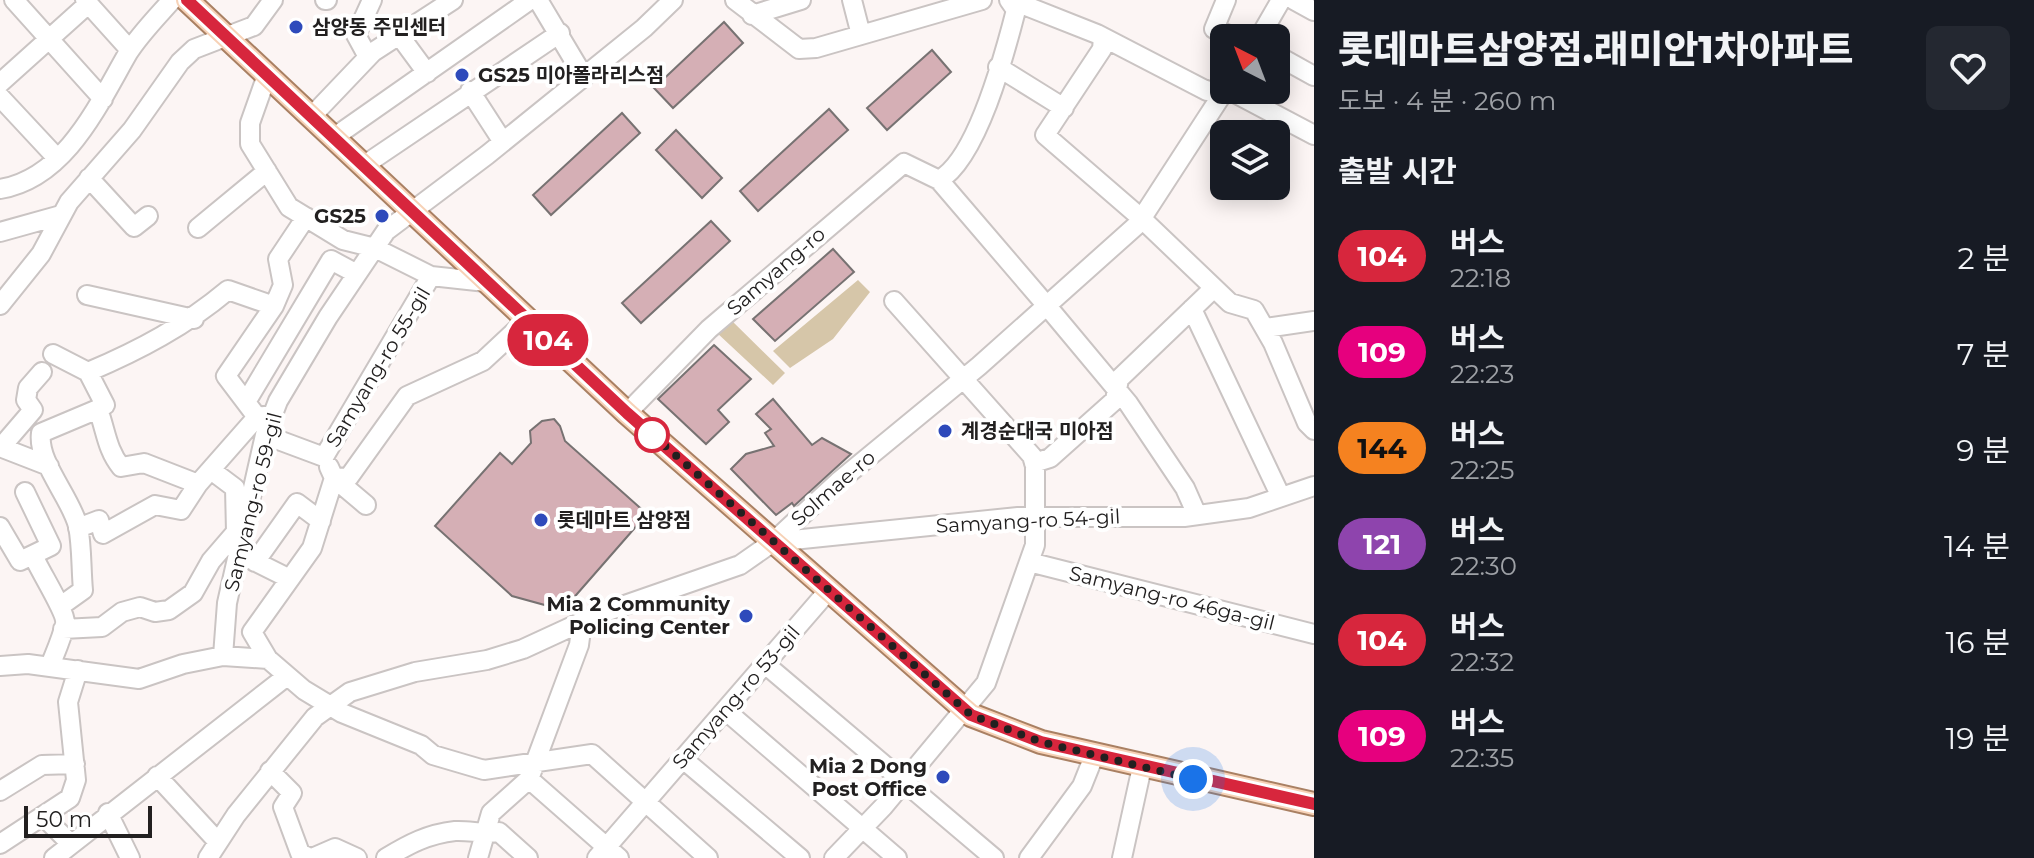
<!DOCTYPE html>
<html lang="ko">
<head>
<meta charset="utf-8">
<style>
	:root { --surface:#171b24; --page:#242831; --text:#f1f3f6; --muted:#9ea1a6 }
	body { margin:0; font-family:Montserrat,"Noto Sans KR",sans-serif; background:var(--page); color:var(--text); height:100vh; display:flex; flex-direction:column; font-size:30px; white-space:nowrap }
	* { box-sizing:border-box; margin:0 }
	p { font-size:26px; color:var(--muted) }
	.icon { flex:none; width:44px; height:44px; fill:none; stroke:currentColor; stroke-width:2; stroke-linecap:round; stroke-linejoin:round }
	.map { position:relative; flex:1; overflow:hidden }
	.side { display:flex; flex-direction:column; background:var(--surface); width:720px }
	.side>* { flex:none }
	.badge { padding:0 16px; border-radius:26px; font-size:28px; line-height:52px }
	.needle { width:52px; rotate:318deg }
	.buttons { position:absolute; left:1210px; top:24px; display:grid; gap:16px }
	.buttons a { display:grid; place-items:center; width:80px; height:80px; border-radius:12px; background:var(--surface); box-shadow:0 4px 20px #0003; font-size:40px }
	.scale { position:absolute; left:24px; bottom:20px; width:128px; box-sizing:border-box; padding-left:8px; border:4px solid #222020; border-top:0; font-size:22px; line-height:28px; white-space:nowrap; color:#222020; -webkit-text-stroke:6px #fff; paint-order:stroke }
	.you { position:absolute; width:40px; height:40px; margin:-20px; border:6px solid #fff; border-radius:50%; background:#1a73e8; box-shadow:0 0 0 12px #1a73e833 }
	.map>.badge { position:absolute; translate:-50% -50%; box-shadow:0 0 0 4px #fff }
	h2 { padding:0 24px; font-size:30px; line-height:72px }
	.round { display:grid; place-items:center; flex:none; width:84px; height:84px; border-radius:12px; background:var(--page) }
	.headline { display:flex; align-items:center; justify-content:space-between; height:136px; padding:0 24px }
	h1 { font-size:38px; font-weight:800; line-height:60px }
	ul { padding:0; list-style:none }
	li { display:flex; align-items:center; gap:24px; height:96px; padding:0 24px }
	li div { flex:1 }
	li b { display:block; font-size:30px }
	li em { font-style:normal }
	li .badge { min-width:88px; font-weight:700; text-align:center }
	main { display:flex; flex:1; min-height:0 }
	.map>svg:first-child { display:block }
	.green { fill:#d6c6a9 }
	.building { fill:#d5afb5; stroke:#777272; stroke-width:2 }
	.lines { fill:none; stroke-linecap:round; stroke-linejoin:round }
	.minor-casing { stroke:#cac4c3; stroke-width:22 }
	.major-casing { stroke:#a98063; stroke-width:26 }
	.minor { stroke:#fff; stroke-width:18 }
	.major { stroke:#f7d2b7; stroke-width:22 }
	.line-casing { stroke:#fff; stroke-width:18 }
	.line { stroke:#d7263d; stroke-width:12 }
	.walk { stroke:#222020; stroke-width:8; stroke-dasharray:0 14.4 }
	.poi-dot { fill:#2e4abb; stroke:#fff; stroke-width:3 }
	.stop-dot { fill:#fff; stroke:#d7263d; stroke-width:4 }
	.labels { text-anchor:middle; stroke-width:8; stroke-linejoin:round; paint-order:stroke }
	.poi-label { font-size:20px; font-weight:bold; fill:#222020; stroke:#fff; text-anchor:start }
	.street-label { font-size:20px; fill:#222020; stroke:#fff }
</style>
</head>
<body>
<main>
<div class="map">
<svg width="1314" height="858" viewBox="0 0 1314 858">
	<rect width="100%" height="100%" fill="#fcf5f4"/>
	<!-- green -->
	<path class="green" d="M858,280L870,292L833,339L790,368L773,351Z
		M730,319L785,373L773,385L716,332Z"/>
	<!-- building -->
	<path class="building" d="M724,22L743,43L673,108L654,88Z
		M932,50L951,72L887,130L867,108Z
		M829,109L848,130L758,211L740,191Z
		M622,113L640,133L551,215L533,195Z
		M676,130L722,178L702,198L656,150Z
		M711,221L730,241L641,323L622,303Z
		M833,249L854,272L775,341L753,319Z
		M714,345L751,379L718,410L729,422L706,444L658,399Z
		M773,399L812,445L822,438L851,454L794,506L792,503L776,515L731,469L746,454L774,446L765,433L771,429L756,414Z
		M554,419L560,426L565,441L647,514L563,610L512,596L435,526L500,453L512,464L531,443L530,431L542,421Z"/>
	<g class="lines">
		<!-- minor casing -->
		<g class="minor-casing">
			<path id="minor" d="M14,0L103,99
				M85,0L130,50
				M325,0H327
				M538,0L584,77
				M735,0L799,49L816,48L982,0
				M852,0L861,35
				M1011,0L1097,34L1207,91L1224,89
				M1226,0L1214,29L1236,38
				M1294,0L1314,11
				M752,15L801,0
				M399,35L427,73
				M1103,38L1102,49L1045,135L1141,218L1230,303L1254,310L1273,343L1307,423L1314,430
				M1259,38L1281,0
				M1276,55L1314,76
				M368,57L356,35L372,0
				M998,67L1064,108
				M267,75L250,123V144L289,207L343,240L375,248L431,276L486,282
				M0,83L88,4
				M1229,90L1314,135
				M470,91L503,142
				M0,97L56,157
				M311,117L373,52L453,0
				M333,138L530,0
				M363,166L560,33
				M89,178L134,227L148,216
				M939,180C977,159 1005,53 1016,10L1009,0
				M0,189C66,178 98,105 128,53C140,34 157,17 172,0
				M198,228L267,171
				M0,232L61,215
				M87,295L194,319
				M0,305L41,254L69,202L132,130L180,62L194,49L254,26L273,0
				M1192,309L1281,497
				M1265,328L1314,321
				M53,354L88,372C140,350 185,326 228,290L274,306
				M88,372L105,405L98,409
				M246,402L331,260L357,274
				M627,413L709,329L904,163L939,180L1047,306L1128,403L1185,488L1197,515
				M257,417L226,376L274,306L283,285L278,259L306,217
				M265,435L324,457L431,276
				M3,445L33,410L26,400L28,388L42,372
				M0,447L49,466
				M1034,463L1050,458L1115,400L1119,379L1214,288
				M334,478L349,477L407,396L483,361L527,320
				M334,478L366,505
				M0,527L20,561L51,546L25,492
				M78,528L99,520L103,534L155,505L181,510L198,484
				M773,542L1018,517H1184L1249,508L1314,486
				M33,555C39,570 67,613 65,624C62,638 55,653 50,666
				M248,558L290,579
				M255,562L297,503L321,521
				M1029,562L1314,634
				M62,605L83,590C81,569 82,546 78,526C70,496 37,462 41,433L98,409C106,431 107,450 121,467L144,463L198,484L257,417L273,415
				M63,629L102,627L122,612L140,607L155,612L169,610L193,593L211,561L236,532L235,488L211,470
				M223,656L227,603L265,435L278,401L328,317L386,231L487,155L644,28L673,0
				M268,659L252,632L312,548L334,478L329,467
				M765,664L994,858
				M0,666L28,664L139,679L183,664L223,656L268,659L304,690L342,713L421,745L433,755L484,770L592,754L708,858
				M725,710L897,858
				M683,759L800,858
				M270,771L292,793L283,807L300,853L310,858
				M157,776L218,842
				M529,779L619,858
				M0,791L42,765L75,764
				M108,813L130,858
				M43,816L71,844
				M0,844L70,798L76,780L68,702L78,670
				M54,858L287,676
				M208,858L236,815L315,717L350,692L415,672L487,660L523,649L599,614L740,565L773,542L838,482L979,366L1138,224L1225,90
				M312,858L335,848L357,858
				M386,858C409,844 428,834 455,831C470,830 484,835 499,832L528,858
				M478,858L491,813L529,779L579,645L582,622
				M597,858L828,591
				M834,858L883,807L986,683L1035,545V466L1032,456L894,301
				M1029,858L1082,786L1094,756
				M1122,858L1142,767"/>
		</g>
		<!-- major casing -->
		<g class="major-casing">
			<path id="major" d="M187,0L627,413L971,715L1041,742L1314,804"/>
		</g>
		<!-- minor -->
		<use href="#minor" class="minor"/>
		<!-- major -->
		<use href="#major" class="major"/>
	</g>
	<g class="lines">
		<!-- line casing -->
		<g class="line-casing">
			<path id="line" d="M187,0L627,413L971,715L1041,742L1314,804"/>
		</g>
		<!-- line -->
		<use href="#line" class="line"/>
		<!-- walk -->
		<path class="walk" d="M652,435L648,431L971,715L1041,742L1193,779"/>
	</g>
	<!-- markers -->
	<g class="poi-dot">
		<circle cx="296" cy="27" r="8"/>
		<circle cx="462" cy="75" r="8"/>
		<circle cx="382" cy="216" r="8"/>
		<circle cx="945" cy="431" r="8"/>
		<circle cx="541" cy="520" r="8"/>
		<circle cx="746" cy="616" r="8"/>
		<circle cx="943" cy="777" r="8"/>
	</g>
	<circle class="stop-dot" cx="652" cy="435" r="16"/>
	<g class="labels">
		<!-- poi labels -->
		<g class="poi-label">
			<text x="312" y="34">삼양동 주민센터</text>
			<text x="478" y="82">GS25 미아폴라리스점</text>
			<text x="366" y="223" text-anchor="end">GS25</text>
			<text x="961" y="438">계경순대국 미아점</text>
			<text x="557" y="527">롯데마트 삼양점</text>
			<text x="730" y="611" text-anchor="end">Mia 2 Community<tspan x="730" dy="23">Policing Center</tspan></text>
			<text x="927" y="773" text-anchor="end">Mia 2 Dong<tspan x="927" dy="23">Post Office</tspan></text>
		</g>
		<!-- street labels -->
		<g class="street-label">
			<text transform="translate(776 271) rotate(-41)" y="7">Samyang-ro</text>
			<text transform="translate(378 367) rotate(-59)" y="7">Samyang-ro 55-gil</text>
			<text transform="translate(833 488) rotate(-41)" y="7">Solmae-ro</text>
			<text transform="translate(253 502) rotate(-76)" y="7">Samyang-ro 59-gil</text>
			<text transform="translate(1028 521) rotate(-3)" y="7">Samyang-ro 54-gil</text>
			<text transform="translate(1172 598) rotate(14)" y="7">Samyang-ro 46ga-gil</text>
			<text transform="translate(736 697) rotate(-49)" y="7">Samyang-ro 53-gil</text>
		</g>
	</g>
</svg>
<div class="buttons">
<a><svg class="needle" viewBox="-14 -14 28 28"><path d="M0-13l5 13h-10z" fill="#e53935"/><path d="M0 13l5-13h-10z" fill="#9ea1a6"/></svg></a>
<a><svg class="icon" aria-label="layers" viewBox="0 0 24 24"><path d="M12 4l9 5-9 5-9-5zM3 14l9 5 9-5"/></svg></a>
</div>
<div class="scale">50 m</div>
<div class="you" style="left:1193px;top:779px"></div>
<b class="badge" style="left:548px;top:340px;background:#d7263d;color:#fff">104</b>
</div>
<section class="side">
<div class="headline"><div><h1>롯데마트삼양점.래미안1차아파트</h1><p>도보 · 4 분 · 260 m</p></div><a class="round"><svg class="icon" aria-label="heart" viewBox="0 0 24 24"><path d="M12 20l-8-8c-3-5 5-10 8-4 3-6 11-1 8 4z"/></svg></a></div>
<h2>출발 시간</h2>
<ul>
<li><span class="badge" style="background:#d7263d;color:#fff">104</span><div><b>버스</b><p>22:18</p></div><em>2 분</em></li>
<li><span class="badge" style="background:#e6007e;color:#fff">109</span><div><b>버스</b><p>22:23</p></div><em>7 분</em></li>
<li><span class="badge" style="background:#f58220;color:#111">144</span><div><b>버스</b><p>22:25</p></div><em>9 분</em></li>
<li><span class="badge" style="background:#8e44ad;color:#fff">121</span><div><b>버스</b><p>22:30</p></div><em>14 분</em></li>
<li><span class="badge" style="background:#d7263d;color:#fff">104</span><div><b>버스</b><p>22:32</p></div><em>16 분</em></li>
<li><span class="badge" style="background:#e6007e;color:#fff">109</span><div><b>버스</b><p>22:35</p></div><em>19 분</em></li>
</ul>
</section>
</main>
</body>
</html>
